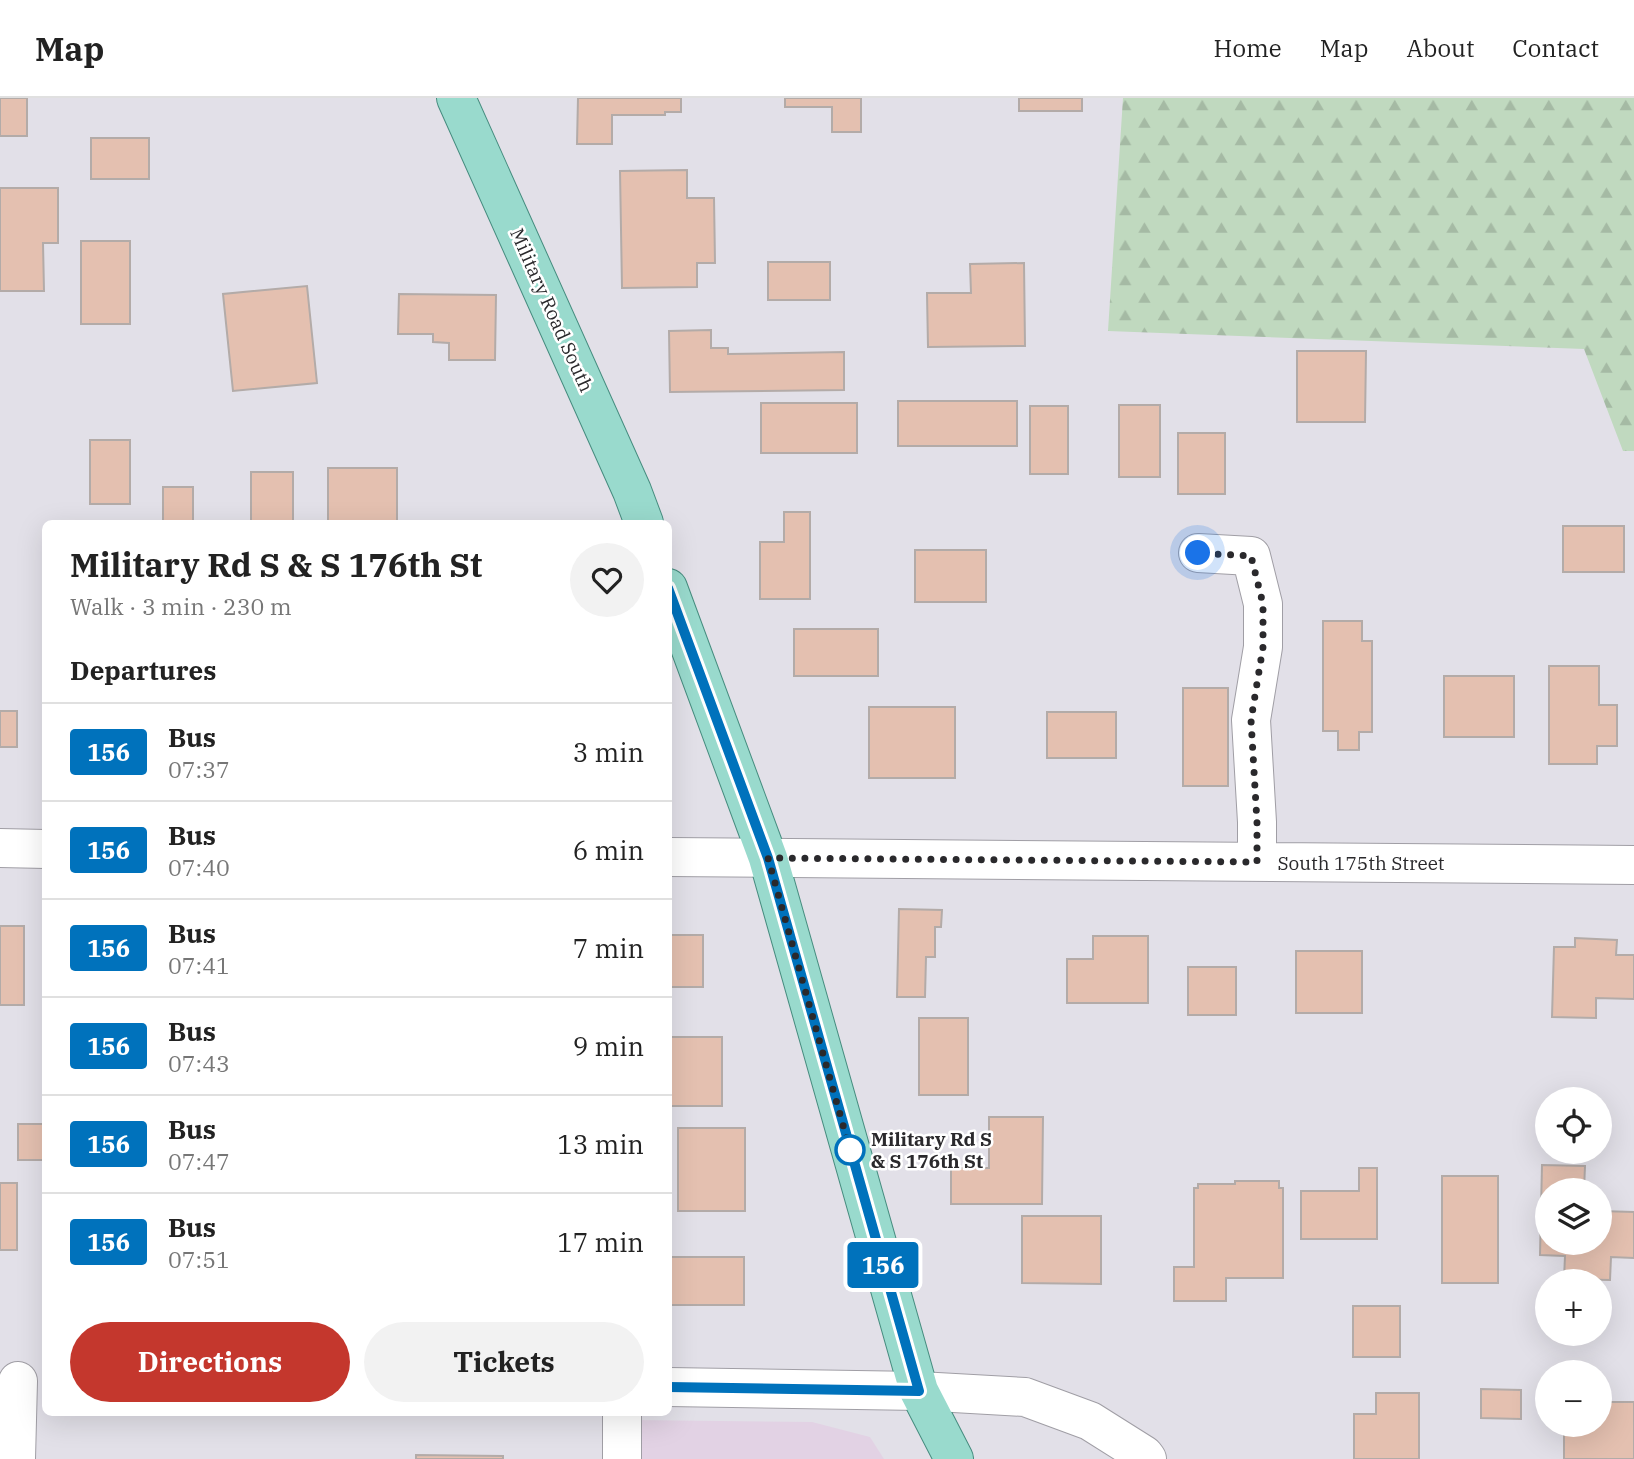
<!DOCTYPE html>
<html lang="en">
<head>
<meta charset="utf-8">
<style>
	:root { --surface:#fff; --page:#f2f2f2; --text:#222; --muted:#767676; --line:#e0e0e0; --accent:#c4372d }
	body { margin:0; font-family:"IBM Plex Serif",serif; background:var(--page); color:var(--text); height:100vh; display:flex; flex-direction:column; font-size:26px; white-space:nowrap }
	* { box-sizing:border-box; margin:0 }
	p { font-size:23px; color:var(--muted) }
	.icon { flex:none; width:38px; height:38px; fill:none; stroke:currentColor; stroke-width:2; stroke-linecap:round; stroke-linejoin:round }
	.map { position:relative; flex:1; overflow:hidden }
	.details { position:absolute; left:42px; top:422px; width:630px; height:896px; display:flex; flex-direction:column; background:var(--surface); border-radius:10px; box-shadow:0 7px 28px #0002 }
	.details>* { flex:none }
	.badge { padding:0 14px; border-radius:5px; font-size:24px; line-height:46px }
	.controls { position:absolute; left:1535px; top:989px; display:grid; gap:14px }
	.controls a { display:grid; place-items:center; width:77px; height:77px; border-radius:50%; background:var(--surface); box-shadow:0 7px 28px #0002; font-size:35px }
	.you { position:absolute; width:35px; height:35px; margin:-18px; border:5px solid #fff; border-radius:50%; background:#1a73e8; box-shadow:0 0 0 10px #1a73e833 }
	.map>.badge { position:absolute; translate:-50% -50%; box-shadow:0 0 0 4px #fff }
	h2 { padding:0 28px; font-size:26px; line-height:63px }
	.round { display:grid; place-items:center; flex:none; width:74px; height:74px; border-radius:37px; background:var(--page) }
	.overview { display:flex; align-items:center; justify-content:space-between; height:119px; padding:0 28px }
	h1 { font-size:33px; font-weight:700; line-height:52px }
	.primary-button { display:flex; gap:14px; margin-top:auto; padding:14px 28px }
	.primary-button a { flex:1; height:80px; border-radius:42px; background:var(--accent); color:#fff; font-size:28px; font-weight:700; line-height:80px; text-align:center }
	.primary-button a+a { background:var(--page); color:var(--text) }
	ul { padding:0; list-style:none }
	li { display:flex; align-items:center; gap:21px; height:98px; padding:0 28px; border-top:2px solid var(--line) }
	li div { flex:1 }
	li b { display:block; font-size:26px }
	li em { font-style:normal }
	li .badge { min-width:77px; font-weight:700; text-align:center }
	header { display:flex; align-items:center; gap:42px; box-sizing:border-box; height:98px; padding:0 35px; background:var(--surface); border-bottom:2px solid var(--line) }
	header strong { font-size:33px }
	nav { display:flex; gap:38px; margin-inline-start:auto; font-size:24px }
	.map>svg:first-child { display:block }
	.education { fill:#e2d2e4 }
	.forest { fill:url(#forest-firs) }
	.building { fill:#e4c0b0; stroke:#b3aba8; stroke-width:2 }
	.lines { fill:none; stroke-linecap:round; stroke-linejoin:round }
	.minor-casing { stroke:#a09ea5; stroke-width:40 }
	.major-casing { stroke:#468c7f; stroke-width:40 }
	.minor { stroke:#fff; stroke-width:38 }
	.major { stroke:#99dacd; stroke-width:38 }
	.line-casing { stroke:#fff; stroke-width:16 }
	.line { stroke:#0072bc; stroke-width:10 }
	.walk { stroke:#2a292c; stroke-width:7; stroke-dasharray:0 12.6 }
	.stop-dot { fill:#fff; stroke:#0072bc; stroke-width:3.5 }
	.labels { text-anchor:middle; stroke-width:5; stroke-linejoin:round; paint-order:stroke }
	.street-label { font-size:19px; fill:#2a292c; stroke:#fff }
	.stop-label { font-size:19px; font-weight:bold; fill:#2a292c; stroke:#fff; text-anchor:start }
</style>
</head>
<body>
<header>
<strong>Map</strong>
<nav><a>Home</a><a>Map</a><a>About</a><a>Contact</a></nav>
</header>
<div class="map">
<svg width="1634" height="1361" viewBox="0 0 1634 1361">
	<defs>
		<pattern id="forest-firs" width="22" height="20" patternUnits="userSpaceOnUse" patternTransform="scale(1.75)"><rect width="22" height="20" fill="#c0d9bf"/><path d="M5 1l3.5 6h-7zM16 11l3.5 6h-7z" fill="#a5baa4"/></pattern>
	</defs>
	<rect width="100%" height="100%" fill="#e2e0e8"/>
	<!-- education -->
	<path class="education" d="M632,1322L812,1324L870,1339L884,1361H631Z"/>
	<!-- forest -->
	<path class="forest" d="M1123,0H1634V353H1623L1584,251L1108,233Z"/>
	<!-- building -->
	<path class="building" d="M0,0H27V38H0Z
		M578,0H681V14H665V17H612V46H577Z
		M785,0H861V34H832V9H785Z
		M1019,0H1082V13H1019Z
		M91,40H149V81H91Z
		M687,72V100H714L715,165H697V189L622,190L620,73Z
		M0,90H58V145H43L44,193H0Z
		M81,143H130V226H81Z
		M768,164H830V202H768Z
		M1024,165L1025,248L928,249L927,195H971L970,166Z
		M307,188L317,285L233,293L223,196Z
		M399,196L496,197L495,262H449V245L433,244V236H398Z
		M711,232V250H728V256L844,254V292L670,294L669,233Z
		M1297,253H1366L1365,324H1297Z
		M898,303H1017V348H898Z
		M761,305H857V355H761Z
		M1119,307H1160V379H1119Z
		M1030,308H1068V376H1030Z
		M1178,335H1225V396H1178Z
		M90,342H130V406H90Z
		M328,370H397V425H328Z
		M251,374H293V425H251Z
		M163,389H193V425H163Z
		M784,414H810V501H760V444H784Z
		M1563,428H1624V474H1563Z
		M915,452H986V504H915Z
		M1323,523H1362V543H1372V634H1359V652H1338V633H1323Z
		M794,531H878V578H794Z
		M1549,568H1599V607H1617V648H1597V666H1549Z
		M1444,578H1514V639H1444Z
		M1183,590H1228V688H1183Z
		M869,609H955V680H869Z
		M0,613H17V649H0Z
		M1047,614H1116V660H1047Z
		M899,811L942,812L941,829H935V859H926L925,899H897Z
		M0,828H24V907H0Z
		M668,837H703V889H668Z
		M1093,838H1148V905H1067V861H1093Z
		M1575,840L1617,842L1616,857H1634V901L1596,900V920L1552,919L1554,849H1575Z
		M1296,853H1362V915H1296Z
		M1188,869H1236V917H1188Z
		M919,920H968V997H919Z
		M668,939H722V1008H668Z
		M989,1019H1043L1042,1106H951V1070H989Z
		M18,1026H46V1062H18Z
		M678,1030H745V1113H678Z
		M1542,1067L1585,1068L1584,1092H1547V1144H1600V1113L1634,1114V1160L1611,1159L1610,1182L1564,1181L1565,1158L1540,1157Z
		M1359,1070H1377V1141H1301V1093H1359Z
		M1442,1078H1498V1185H1442Z
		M1235,1083H1279V1090H1283V1180H1226V1203H1174V1169H1194V1090H1198V1086H1235Z
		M0,1085H17V1152H0Z
		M1022,1118H1101V1186L1022,1185Z
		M668,1159H744V1207H668Z
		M1353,1208H1400V1259H1353Z
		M1481,1291L1521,1292V1321L1481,1320Z
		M1376,1295H1419V1361H1354V1316H1376Z
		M1600,1304H1634V1361H1564V1326H1600Z
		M416,1357L503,1358V1361H416Z"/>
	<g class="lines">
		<!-- minor casing -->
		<g class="minor-casing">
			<path id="minor" d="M1198,455L1251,458L1263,506V549L1251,622L1257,724V764
				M0,750L46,751
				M668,759L1634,767
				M668,1289L919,1293L1025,1299L1090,1323L1144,1357L1147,1361
				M16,1361L18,1283
				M622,1361V1314"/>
		</g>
		<!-- major casing -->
		<g class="major-casing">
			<path id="major" d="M456,0L632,393L644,425
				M668,490L768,760L919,1293L954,1361"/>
		</g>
		<!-- minor -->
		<use href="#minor" class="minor"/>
		<!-- major -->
		<use href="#major" class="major"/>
	</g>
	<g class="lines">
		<!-- line casing -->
		<g class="line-casing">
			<path id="line" d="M668,490L768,760L919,1293L668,1289"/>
		</g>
		<!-- line -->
		<use href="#line" class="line"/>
		<!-- walk -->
		<path class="walk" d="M850,1052L768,760L1257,764V724L1251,622L1263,549V506L1251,458L1198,455"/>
	</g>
	<!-- markers -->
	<circle class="stop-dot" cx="850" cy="1052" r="14"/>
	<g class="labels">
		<!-- street labels -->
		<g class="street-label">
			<text transform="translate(552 212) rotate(66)" y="7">Military Road South</text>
			<text x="1361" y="772">South 175th Street</text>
		</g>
		<!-- stop labels -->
		<g class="stop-label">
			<text x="871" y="1048">Military Rd S<tspan x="871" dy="22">&amp; S 176th St</tspan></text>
		</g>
	</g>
</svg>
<div class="controls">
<a><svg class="icon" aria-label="locate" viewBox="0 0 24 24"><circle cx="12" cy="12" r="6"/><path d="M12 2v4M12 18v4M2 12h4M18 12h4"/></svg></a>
<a><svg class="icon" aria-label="layers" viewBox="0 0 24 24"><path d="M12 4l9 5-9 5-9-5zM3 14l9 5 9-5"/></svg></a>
<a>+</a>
<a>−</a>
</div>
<div class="you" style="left:1198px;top:455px"></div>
<b class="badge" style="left:883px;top:1167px;background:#0072bc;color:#fff">156</b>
<section class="details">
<div class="overview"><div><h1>Military Rd S &amp; S 176th St</h1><p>Walk · 3 min · 230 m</p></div><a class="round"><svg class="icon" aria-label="heart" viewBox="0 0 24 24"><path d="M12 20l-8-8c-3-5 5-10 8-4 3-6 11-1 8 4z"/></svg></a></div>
<h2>Departures</h2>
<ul>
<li><span class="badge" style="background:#0072bc;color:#fff">156</span><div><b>Bus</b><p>07:37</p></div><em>3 min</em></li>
<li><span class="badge" style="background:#0072bc;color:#fff">156</span><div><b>Bus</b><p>07:40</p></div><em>6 min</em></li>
<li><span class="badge" style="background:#0072bc;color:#fff">156</span><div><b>Bus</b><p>07:41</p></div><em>7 min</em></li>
<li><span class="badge" style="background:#0072bc;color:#fff">156</span><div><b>Bus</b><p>07:43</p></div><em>9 min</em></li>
<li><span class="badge" style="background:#0072bc;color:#fff">156</span><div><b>Bus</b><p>07:47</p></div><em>13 min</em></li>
<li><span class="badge" style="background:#0072bc;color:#fff">156</span><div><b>Bus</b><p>07:51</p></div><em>17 min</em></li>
</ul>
<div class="primary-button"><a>Directions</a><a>Tickets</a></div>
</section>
</div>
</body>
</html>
